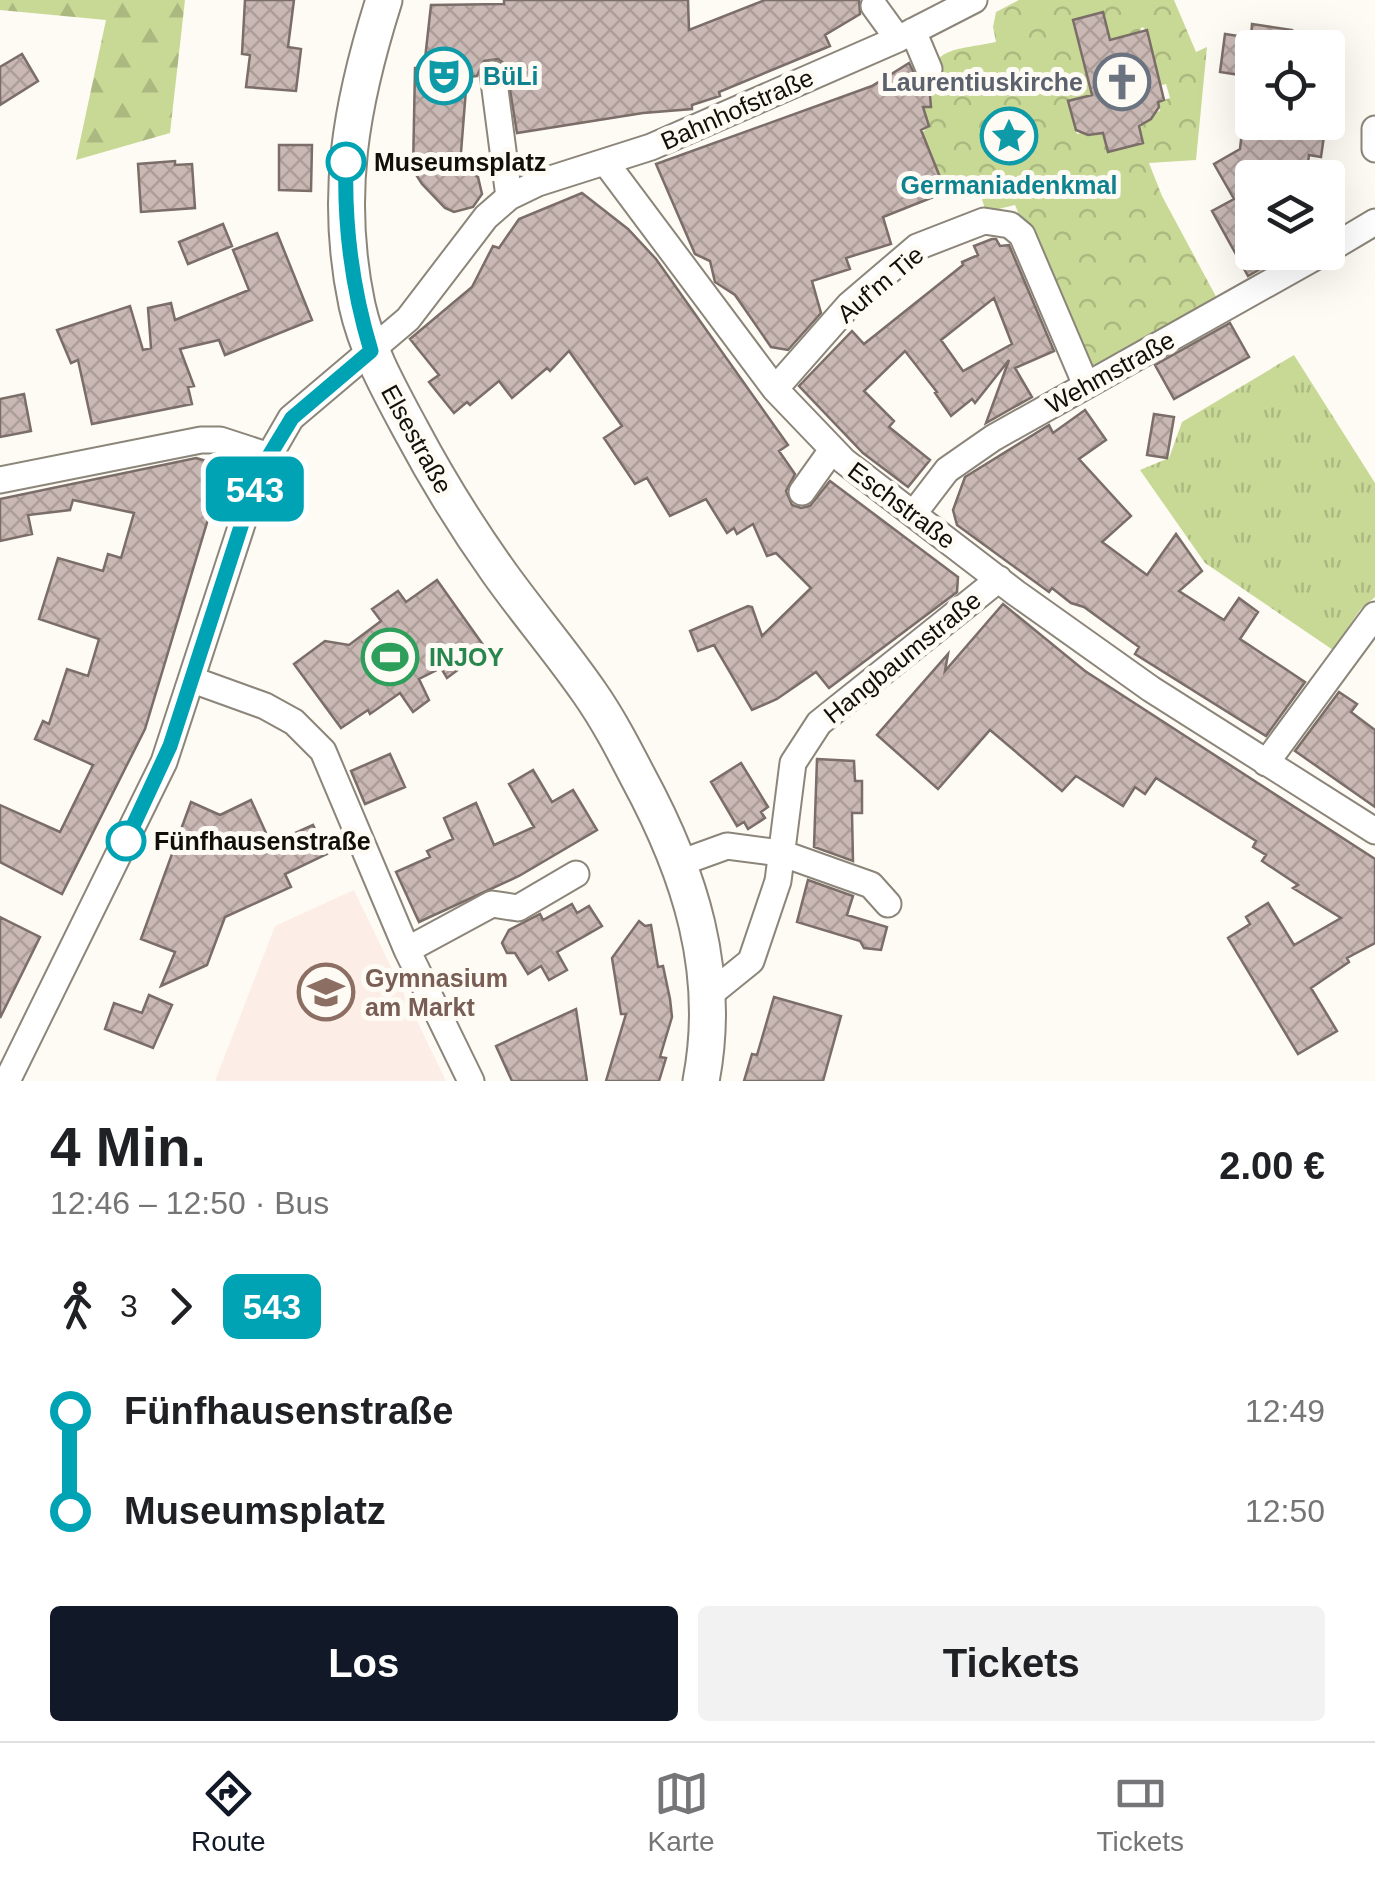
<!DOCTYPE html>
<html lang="de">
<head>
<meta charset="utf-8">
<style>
	:root { --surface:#fff; --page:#f2f2f2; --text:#202124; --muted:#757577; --line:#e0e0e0; --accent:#111827 }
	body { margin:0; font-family:Helvetica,sans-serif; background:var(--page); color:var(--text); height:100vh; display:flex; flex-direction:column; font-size:38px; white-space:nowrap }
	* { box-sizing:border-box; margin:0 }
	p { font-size:32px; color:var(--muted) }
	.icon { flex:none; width:55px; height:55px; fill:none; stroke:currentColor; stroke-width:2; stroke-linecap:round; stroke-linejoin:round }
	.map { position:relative; height:1081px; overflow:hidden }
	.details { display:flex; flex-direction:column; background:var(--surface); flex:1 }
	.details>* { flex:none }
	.badge { padding:0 20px; border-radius:15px; font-size:35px; line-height:65px }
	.buttons { position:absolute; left:1235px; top:30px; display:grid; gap:20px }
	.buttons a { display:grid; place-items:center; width:110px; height:110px; border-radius:10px; background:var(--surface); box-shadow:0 10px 40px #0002; font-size:50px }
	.map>.badge { position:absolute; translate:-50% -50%; box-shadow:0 0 0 5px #fff }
	.legs { display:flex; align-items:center; gap:15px; height:110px; padding:0 50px; font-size:32px }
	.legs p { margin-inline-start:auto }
	.summary { display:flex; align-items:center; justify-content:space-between; height:170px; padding:0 50px }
	h1 { font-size:55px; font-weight:800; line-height:75px }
	.button { display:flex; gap:20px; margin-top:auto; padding:20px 50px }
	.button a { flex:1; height:115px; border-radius:10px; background:var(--accent); color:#fff; font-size:40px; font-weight:800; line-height:115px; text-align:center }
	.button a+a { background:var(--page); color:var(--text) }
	ul { padding:0 50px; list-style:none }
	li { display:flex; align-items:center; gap:35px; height:100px; font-size:38px }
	li i { display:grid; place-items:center; width:15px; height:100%; margin:0 12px; background:currentColor }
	li i::after { content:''; width:25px; height:25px; margin:-12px; border:8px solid; border-radius:50%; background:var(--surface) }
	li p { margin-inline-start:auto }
	li:first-child i { background:linear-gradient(#0000 50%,currentColor 0) }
	li:last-child i { background:linear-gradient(currentColor 50%,#0000 0) }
	.menu { display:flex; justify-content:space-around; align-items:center; height:140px; border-top:2px solid var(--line); background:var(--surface); font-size:28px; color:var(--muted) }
	.menu a { display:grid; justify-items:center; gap:5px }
	.menu .selected { color:var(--accent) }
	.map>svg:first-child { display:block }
	.education { fill:#fceee7 }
	.grass { fill:url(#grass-tufts) }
	.forest { fill:url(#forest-firs) }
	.park { fill:url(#park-crowns); fill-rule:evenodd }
	.building { fill:url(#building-cross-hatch); stroke:#7b6d68; stroke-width:2.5; fill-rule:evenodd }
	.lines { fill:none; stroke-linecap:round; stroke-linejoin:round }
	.street-casing { stroke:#8c8579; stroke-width:29 }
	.secondary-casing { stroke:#8c8579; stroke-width:39 }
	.street { stroke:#fff; stroke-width:25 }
	.secondary { stroke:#fff; stroke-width:35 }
	.line-1-casing { stroke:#fff; stroke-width:22 }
	.line-1 { stroke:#00a3b4; stroke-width:15 }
	.stop-1-dot { fill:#fff; stroke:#00a3b4; stroke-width:5 }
	.labels { text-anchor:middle; stroke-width:10; stroke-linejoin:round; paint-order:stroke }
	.culture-label { font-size:25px; font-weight:bold; fill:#0d838f; stroke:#fefbf5; text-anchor:start }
	.worship-label { font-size:25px; font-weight:bold; fill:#5b616d; stroke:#fefbf5; text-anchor:end }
	.street-label { font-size:25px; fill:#110f0a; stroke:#fefbf5 }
	.stop-label { font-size:25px; font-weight:bold; fill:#110f0a; stroke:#fefbf5; text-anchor:start }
	.leisure-label { font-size:25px; font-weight:bold; fill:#27864d; stroke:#fefbf5; text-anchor:start }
	.education-label { font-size:25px; font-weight:bold; fill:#785e54; stroke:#fefbf5; text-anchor:start }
</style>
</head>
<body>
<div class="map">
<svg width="1375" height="1081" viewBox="0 0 1375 1081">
	<defs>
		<pattern id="grass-tufts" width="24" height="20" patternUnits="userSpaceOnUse" patternTransform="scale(2.5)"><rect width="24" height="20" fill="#c8d996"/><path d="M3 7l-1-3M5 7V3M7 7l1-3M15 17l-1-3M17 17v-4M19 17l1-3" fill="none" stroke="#abb980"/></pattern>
		<pattern id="forest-firs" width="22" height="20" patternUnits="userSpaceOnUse" patternTransform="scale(2.5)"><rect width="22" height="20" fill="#c8d996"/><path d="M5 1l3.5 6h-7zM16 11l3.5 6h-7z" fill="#abb980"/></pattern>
		<pattern id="park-crowns" width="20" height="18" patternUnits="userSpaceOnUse" patternTransform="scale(2.5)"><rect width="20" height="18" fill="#c8d996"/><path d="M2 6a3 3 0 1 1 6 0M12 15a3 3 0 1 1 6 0" fill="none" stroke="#abb980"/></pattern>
		<pattern id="building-cross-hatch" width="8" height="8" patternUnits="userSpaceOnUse" patternTransform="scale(2.5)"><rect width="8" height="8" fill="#c9b8b3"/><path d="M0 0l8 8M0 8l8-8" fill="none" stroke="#ac9d99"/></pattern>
	</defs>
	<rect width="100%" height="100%" fill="#fefbf5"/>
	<!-- education -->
	<path class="education" d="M354,890L446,1081H215L275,926Z"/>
	<!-- grass -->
	<path class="grass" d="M1294,355L1375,483V597L1360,610L1333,650L1205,563L1140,470L1169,458L1182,422Z"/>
	<!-- forest -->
	<path class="forest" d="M0,0H185L170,133L76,160L106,20L0,10Z"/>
	<!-- park -->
	<path class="park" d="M1019,0H1174L1196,52L1207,47L1196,160L1149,163L1162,196L1220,304L1097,373L1082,365L1015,205L986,212L978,187L949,199L922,133L929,126L923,107L931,106C926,46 946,52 996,42L993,27L996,12ZM1102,12L1110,40L1139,32L1142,27L1145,29L1142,34L1154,87L1166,84L1170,98L1158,102L1160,111L1137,118L1143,143L1109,152L1102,128L1077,134L1068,102L1092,95L1079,47Z"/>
	<!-- building -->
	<path class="building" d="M245,0H294L288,47L301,49L296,91L246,87L250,55L242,54Z
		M504,0H688L689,30L765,0H859L860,14L825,35L830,46L719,92L720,96L692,105V109L643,113L517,133L506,65L498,59L484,61L477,76L467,77L460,165L478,177L482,194L473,207L454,212L445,208L422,184L413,170L415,68H424L431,5L504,4Z
		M1103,12L1110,40L1147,30L1164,100L1158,102L1159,107L1151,119L1139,126L1143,143L1108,152L1103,133L1088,135L1076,130L1068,101L1092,95L1073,20Z
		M1252,24L1292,30L1290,48H1252V77L1220,72L1225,34L1251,38Z
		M22,54L38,81L0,105V67Z
		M909,63L918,81L929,85L931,107H923L929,126L921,130L946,192L883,217L891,244L846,258L850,269L812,281L821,313L788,350L771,347L735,295L715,282L710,261L695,254L656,164L872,86Z
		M1243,122H1326L1321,157L1309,155L1306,178H1252V252H1290L1248,276L1212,211L1234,199L1214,164L1240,149Z
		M279,145H312L311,191L279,190Z
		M175,161V165L192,164L195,208L141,212L138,164Z
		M582,193L628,229L656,259L788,445L779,451L795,474L786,491L792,505L801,508L810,506L830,481L958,577L957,592L829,688L816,672L777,699L752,710L714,645L698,651L690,631L748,606L752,607L762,636L811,588L776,553L767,556L753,524L737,534L734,528L727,533L706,499L670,516L647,478L635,484L604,438L622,426L569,351L550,371L547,368L512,398L499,381L470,405L467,402L454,413L429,382L439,375L410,339L472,287L493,246L499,248L519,219Z
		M223,224L232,246L188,264L179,242Z
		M277,233L312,320L225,355L219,340L180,349L194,386L188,387L192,404L92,424L78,360L71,363L57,330L130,306L143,350L151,348L148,308L171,303L175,320L249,290L233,250Z
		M992,239H996L1000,246L1009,245L1054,351L1015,368L1032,397L986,423L1009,360L975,403L972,399L951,416L935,393L937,392L905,351L864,391L894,421L889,427L930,460L908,487L863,453L799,386L852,331L864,344L963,265L962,262L978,255L974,246ZM994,298L1012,344L963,371L941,340Z
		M1230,323L1249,357L1174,399L1155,365Z
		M24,394L31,431L0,437V399Z
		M1085,410L1106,440L1079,459L1131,516L1102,542L1147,575L1176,534L1202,571L1179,591L1224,620L1239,598L1258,612L1240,639L1305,682L1266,736L1135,654L1139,647L1084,607L1071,603L1052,588L1049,592L957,525L953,510L965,477L1049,425L1053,433Z
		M1154,414L1174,417L1167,458L1147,455Z
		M196,458L224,466L145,729L62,894L0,862V805L60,832L93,765L35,739L43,721L49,724L67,669L88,676L99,639L39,619L58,558L103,571L108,554L121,558L134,513L73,500L70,510L28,515L32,534L0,541V499Z
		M437,580L486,649L447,678L441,668L419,679L429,700L413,712L400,693L370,714L368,710L341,728L294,664L325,641L349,645L381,621L372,609L398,591L406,602Z
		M1003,604L1085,671L1375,859V943L1347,958L1349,962L1311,988L1337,1031L1298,1054L1228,938L1250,924L1246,917L1268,903L1294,945L1341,918L1293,888L1298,885L1262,861L1266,855L1253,847L1256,841L1156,778L1145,794L1135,787L1123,806L1076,776L1062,791L990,730L938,789L877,735L948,654L945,671Z
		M1339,692L1357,704L1351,712L1375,730V807L1295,751Z
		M390,754L405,787L365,804L351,771Z
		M817,759L854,761L855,781H862V813H852L853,861L814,847Z
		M741,763L768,807L761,812L765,818L748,829L744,822L737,826L711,782Z
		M533,770L552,802L573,790L597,830L519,876L419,922L396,872L430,857L427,851L453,839L444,818L476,803L494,845L534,827L509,784Z
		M251,800L271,844L313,825L327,854L285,874L291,887L225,917L207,965L161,986L175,952L141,939L191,802L220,815Z
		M808,880L853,896L847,915L887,927L881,950L864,948L860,941L797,922Z
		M572,904L577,913L589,906L602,926L557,952L567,970L549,980L541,966L528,974L515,953H507L502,943L509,930L540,914L543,920Z
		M0,917L40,937L0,1018Z
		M639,921L645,926L651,925L658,967L663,966L670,999L672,1017L660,1057L666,1058L659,1081H606L626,1014H621L612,958Z
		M149,995L172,1005L153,1048L105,1029L114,1003L142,1013Z
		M774,997L841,1016L823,1081H744L752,1054L757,1055Z
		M576,1009L587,1081H512L496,1046Z"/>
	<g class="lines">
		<!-- street casing -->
		<g class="street-casing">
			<path id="street" d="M874,6L898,39
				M913,31L929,69
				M493,74L509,197
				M1375,129V149
				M606,163L775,389L844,461L1016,593L1151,689L1375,831
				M1328,250L1375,222
				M775,389L849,305L917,247L984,221L1010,225L1022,235L1086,385
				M0,480L201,440H220L269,456
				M802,492L832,450
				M914,513L947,470L993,438L1324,252
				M193,680L265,706L294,722L323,751L407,950L471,1081
				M1266,763L1375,615
				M680,863L727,846L781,853L871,885L888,904
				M407,950L492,904L518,908L576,874
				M709,995L751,961L778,881L793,763L819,723L999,579
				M7,1081L164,762L245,515L269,456L291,418L408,319L486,217L509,197L538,183L651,147L898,39L974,0"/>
		</g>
		<!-- secondary casing -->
		<g class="secondary-casing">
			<path id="secondary" d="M384,0C351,104 334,196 357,305C367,350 389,389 411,430C437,479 466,526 498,571C527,612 560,650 589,692C608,719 623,748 638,777C690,873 722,972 701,1081"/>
		</g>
		<!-- street -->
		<use href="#street" class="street"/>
		<!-- secondary -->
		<use href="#secondary" class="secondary"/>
	</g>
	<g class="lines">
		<!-- line-1 casing -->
		<g class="line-1-casing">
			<path id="line-1" d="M126,841L170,746L245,514L269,456L292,418L371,351C352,288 344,227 346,162"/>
		</g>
		<!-- line-1 -->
		<use href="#line-1" class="line-1"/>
	</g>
	<!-- icons -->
	<defs>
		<g id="theatre-ring" transform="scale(2.875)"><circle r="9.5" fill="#fefbf5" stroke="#0f9aa8" stroke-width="1.5"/><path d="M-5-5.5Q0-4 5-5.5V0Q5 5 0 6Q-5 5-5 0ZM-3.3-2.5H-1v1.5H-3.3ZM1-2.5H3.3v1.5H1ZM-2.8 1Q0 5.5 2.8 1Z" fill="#0f9aa8"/></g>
		<g id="church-ring" transform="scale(2.875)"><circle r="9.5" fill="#fefbf5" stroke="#6b7280" stroke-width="1.5"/><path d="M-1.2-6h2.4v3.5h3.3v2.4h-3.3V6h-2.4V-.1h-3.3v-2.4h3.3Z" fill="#6b7280"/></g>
		<g id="sight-ring" transform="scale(2.875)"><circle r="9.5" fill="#fefbf5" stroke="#0f9aa8" stroke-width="1.5"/><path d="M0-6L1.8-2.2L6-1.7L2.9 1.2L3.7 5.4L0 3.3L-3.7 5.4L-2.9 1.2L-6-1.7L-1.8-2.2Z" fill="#0f9aa8"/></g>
		<g id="stadium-ring" transform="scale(2.875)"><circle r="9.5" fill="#fefbf5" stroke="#2e9e5b" stroke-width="1.5"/><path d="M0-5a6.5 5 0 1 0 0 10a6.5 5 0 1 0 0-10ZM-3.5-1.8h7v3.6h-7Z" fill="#2e9e5b"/></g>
		<g id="school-ring" transform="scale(2.875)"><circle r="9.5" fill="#fefbf5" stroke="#8d6e63" stroke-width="1.5"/><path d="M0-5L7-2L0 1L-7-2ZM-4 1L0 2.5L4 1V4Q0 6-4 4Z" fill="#8d6e63"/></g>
	</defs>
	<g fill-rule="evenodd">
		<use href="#theatre-ring" x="444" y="76"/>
		<use href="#church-ring" x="1122" y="82"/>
		<use href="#sight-ring" x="1009" y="136"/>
		<use href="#stadium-ring" x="390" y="657"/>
		<use href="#school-ring" x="326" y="992"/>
	</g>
	<!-- markers -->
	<g class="stop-1-dot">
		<circle cx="346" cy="162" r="18"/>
		<circle cx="126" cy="841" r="18"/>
	</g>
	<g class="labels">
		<!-- culture labels -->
		<g class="culture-label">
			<text x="483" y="85">BüLi</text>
			<text x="1009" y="194" text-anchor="middle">Germaniadenkmal</text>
		</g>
		<!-- worship labels -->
		<g class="worship-label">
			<text x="1083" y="91">Laurentiuskirche</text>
		</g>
		<!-- street labels -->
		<g class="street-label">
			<text transform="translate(737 109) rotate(-24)" y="9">Bahnhofstraße</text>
			<text transform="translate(880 284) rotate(-40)" y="9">Auf'm Tie</text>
			<text transform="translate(1110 372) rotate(-29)" y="9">Wehmstraße</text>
			<text transform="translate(417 439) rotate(61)" y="9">Elsestraße</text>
			<text transform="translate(902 505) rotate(37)" y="9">Eschstraße</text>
			<text transform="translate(902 657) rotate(-39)" y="9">Hangbaumstraße</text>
		</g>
		<!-- stop labels -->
		<g class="stop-label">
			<text x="374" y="171">Museumsplatz</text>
			<text x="154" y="850">Fünfhausenstraße</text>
		</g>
		<!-- leisure labels -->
		<g class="leisure-label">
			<text x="429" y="666">INJOY</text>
		</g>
		<!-- education labels -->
		<g class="education-label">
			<text x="365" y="987">Gymnasium<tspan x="365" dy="29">am Markt</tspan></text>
		</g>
	</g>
</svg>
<div class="buttons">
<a><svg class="icon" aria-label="locate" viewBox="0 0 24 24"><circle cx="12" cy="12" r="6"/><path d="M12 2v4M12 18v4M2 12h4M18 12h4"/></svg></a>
<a><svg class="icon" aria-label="layers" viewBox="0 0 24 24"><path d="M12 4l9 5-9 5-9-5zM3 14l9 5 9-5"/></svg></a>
</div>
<b class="badge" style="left:255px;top:489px;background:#00a3b4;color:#fff">543</b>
</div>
<section class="details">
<div class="summary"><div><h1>4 Min.</h1><p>12:46 – 12:50 · Bus</p></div><b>2.00 €</b></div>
<div class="legs"><svg class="icon" aria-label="walk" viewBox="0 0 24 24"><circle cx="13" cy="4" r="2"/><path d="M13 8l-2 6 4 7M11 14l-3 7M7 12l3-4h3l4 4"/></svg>3<svg class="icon" aria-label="forward" viewBox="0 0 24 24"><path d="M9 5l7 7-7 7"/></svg><b class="badge" style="background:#00a3b4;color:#fff">543</b></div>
<ul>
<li><i style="color:#00a3b4"></i><b>Fünfhausenstraße</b><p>12:49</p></li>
<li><i style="color:#00a3b4"></i><b>Museumsplatz</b><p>12:50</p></li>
</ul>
<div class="button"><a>Los</a><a>Tickets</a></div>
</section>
<nav class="menu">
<a class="selected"><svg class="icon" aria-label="directions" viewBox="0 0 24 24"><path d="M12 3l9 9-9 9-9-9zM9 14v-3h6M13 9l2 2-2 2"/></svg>Route</a>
<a><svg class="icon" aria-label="map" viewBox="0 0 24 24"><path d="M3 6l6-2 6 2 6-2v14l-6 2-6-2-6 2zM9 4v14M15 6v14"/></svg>Karte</a>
<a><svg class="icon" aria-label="tickets" viewBox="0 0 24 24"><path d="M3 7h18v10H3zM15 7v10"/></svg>Tickets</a>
</nav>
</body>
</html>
